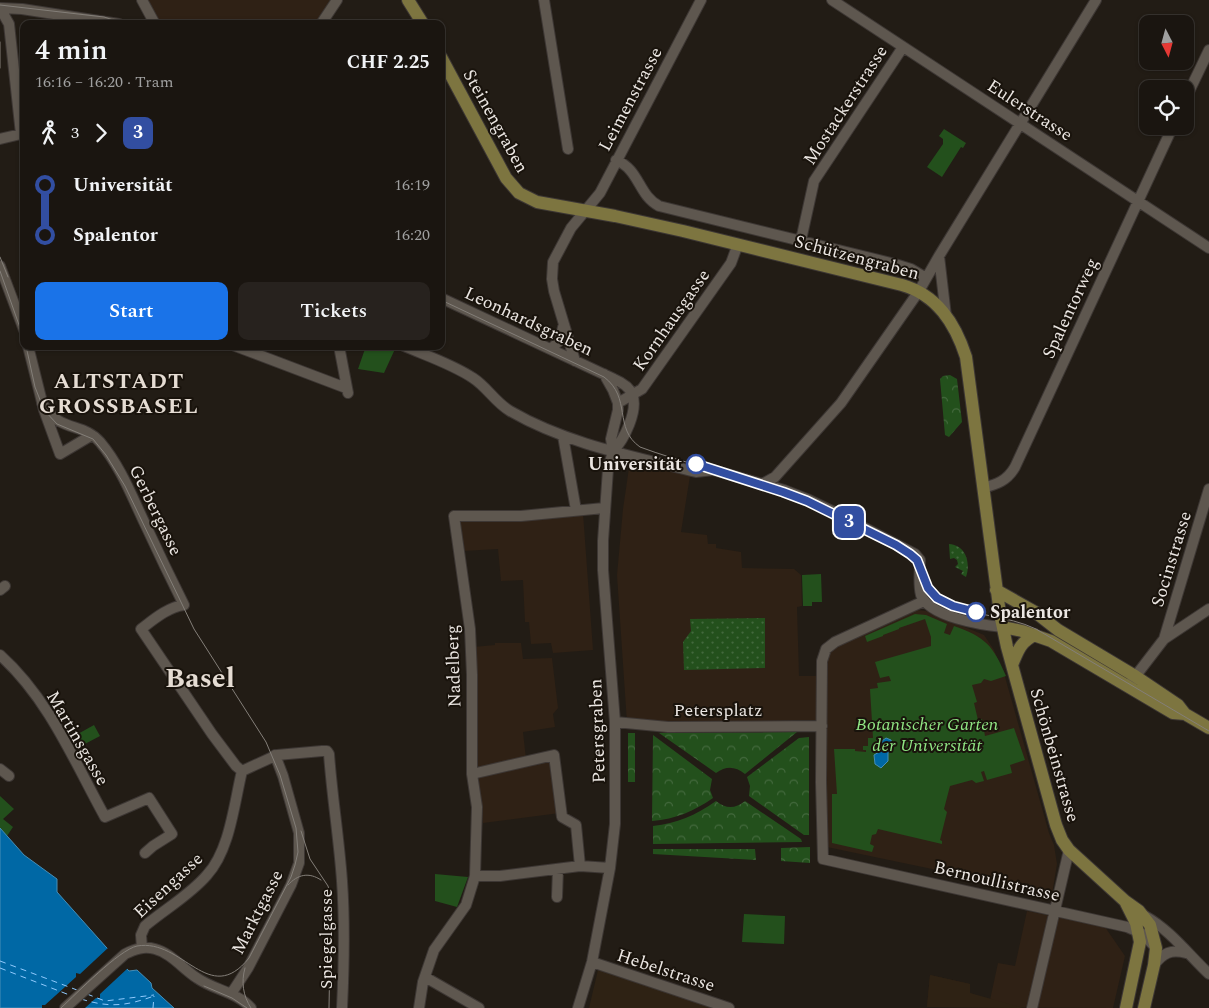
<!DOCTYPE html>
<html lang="en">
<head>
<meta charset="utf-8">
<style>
	:root { --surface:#1a1510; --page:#27221e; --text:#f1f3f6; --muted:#9f9f9f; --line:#383430; --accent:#1a73e8 }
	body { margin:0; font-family:Spectral,serif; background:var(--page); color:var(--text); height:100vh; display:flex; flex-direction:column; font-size:19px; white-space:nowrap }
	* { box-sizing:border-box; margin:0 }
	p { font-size:16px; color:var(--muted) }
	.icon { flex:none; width:28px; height:28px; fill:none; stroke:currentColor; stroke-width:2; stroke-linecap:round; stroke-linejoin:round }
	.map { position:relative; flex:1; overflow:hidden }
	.sheet { position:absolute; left:20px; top:20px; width:425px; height:330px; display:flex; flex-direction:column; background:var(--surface); border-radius:10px; box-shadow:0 1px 4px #0004,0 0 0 1px var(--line) }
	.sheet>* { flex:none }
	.badge { padding:0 10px; border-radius:8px; font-size:18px; line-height:32px }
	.needle { width:32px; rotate:174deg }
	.tools { position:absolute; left:1139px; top:15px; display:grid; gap:10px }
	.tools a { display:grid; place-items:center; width:55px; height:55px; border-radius:10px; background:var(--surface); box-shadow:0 1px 4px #0004,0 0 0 1px var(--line); font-size:25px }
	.map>.badge { position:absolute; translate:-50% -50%; box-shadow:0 0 0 2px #fff }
	.legs { display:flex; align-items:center; gap:8px; height:55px; padding:0 15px; font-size:16px }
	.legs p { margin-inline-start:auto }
	.summary { display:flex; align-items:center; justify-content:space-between; height:85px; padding:0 15px }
	h1 { font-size:28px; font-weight:600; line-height:38px }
	.cta { display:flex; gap:10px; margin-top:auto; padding:10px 15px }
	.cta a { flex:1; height:58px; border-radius:10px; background:var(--accent); color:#fff; font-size:20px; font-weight:600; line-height:58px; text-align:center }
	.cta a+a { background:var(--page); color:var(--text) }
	ul { padding:0 15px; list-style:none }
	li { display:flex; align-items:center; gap:18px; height:50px; font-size:19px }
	li i { display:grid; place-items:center; width:8px; height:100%; margin:0 6px; background:currentColor }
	li i::after { content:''; width:12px; height:12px; margin:-6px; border:4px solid; border-radius:50%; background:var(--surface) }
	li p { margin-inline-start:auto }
	li:first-child i { background:linear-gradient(#0000 50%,currentColor 0) }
	li:last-child i { background:linear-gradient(currentColor 50%,#0000 0) }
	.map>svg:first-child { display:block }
	.education { fill:#2f2115 }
	.medical { fill:#2e2214 }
	.grass { fill:url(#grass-dots) }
	.park { fill:url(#park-crowns) }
	.garden { fill:#23501c }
	.water { fill:#0068a5; stroke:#468eb7 }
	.pier { fill:#221c15 }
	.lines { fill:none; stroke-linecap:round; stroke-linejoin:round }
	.ferry { stroke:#90cafd; stroke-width:1; stroke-dasharray:6 5; stroke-linecap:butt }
	.minor-casing { stroke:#3d3734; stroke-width:12 }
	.major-casing { stroke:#3d3734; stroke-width:14 }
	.minor { stroke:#5e574f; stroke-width:10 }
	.major { stroke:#7d7540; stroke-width:12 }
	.tram { stroke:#847f79; stroke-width:1 }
	.line-1-casing { stroke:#fff; stroke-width:11 }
	.line-1 { stroke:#324ea1; stroke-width:8 }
	.stop-1-dot { fill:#fff; stroke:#324ea1; stroke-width:2.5 }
	.labels { text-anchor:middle; stroke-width:4; stroke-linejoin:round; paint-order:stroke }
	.street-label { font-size:18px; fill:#ebe6e2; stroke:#19130c }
	.stop-label { font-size:18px; font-weight:bold; fill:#ebe6e2; stroke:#19130c; text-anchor:end }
	.park-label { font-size:18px; font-style:italic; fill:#90e684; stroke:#19130c }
	.district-label { font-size:22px; font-weight:bold; letter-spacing:1px; fill:#e5dcd3; stroke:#19130c }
	.town-label { font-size:28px; font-weight:bold; fill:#e5dcd3; stroke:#19130c }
</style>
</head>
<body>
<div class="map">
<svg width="1209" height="1008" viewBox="0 0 1209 1008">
	<defs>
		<pattern id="grass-dots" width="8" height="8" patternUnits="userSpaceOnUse" patternTransform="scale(1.25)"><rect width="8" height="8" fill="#23501c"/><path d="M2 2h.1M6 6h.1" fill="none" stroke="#43693d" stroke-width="1.8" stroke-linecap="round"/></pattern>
		<pattern id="park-crowns" width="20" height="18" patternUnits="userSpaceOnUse" patternTransform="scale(1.25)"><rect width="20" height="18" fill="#23501c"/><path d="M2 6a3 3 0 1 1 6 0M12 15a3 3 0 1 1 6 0" fill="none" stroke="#43693d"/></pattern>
	</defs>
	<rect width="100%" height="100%" fill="#221c15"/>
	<!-- education -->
	<path class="education" d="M148,0H330L316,24H161Z
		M630,461L690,476L681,532L707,535L708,544H716V548L741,552L742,568L794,569L801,575L802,606L797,607L799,676H825V655L841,644L917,610L926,611L984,635L994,650L1005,677L1049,833L1054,845L1057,864L1052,894L827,847L822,720L627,723L617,575L623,509Z
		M583,513L593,650L553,653L551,643L531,644L529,622H525L523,580L501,581L498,549L463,551L459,518Z
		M495,643H521L523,659L552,658L558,708L553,714L555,727L523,732L526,759L475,771L473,647L495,645Z
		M552,758L560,813L483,823L476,775Z
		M1027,911L1105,927L1125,956L1113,1008L927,1007L930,975L970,984V993L990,1000L998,963L1015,966Z"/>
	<!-- medical -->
	<path class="medical" d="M598,970L714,1008H589Z
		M930,975L970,984V993L1023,1008L927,1007Z"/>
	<!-- grass -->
	<path class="grass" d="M949,544C966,545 971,563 966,577L961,574L963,571L955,567L958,564L957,560L954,558L950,559Z
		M765,618V668L684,670L683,642L691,631L690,619Z"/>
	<!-- park -->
	<path class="park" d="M950,375L957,379L962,422L949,437L945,435L940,379L943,376Z
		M797,732L745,774C735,766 726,766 716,773L659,733Z
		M628,733H635V782H628Z
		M653,735L712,779L710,790L713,798C694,811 676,819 652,821Z
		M809,737V835H804L749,796L750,786L747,777L799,738Z
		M716,801C726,809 735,809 745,801L801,839L802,842L653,844V826C677,823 695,816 716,801Z
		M810,847V863L781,861V848Z
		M653,849H755L756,860L653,854Z"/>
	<!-- garden -->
	<path class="garden" d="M944,129L966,143L963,148L961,147L942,177L927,167L943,144V139L939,136Z
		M366,346H389L395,349L384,373L358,369Z
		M821,574L822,602H812V606H803L802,575Z
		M915,614L926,615L947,624L944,633L950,635L954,626C985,637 993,645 1006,676L991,681L984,679L981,683L972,685L977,702L974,703L978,720L982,719L985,736L1014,728L1025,760L1010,765L1012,773L987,780L984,771L981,772L984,781L976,783L972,780L950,786L944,809L947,812L940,840L942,841V844L878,829L876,834L872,835L870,844L874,846L872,852L832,843V794H837L834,749H855V751L866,752V750H863V746H868V738H873L870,689L878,688L877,683L891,681L889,676L880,678L875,662L931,646V637L925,619L899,628V629L883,635V636L867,642L865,636Z
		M94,725L100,736L81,746L76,735Z
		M0,796L14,809L3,819L13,827L7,836L0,828Z
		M435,874L468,877L457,907L435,901Z
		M744,914L785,916L784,944L742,942Z"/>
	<!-- water -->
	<path class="water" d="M886,738L891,740L892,746L888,753V761L881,768L875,764L874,755L881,751L882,741Z
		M0,828L24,855L57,879V892L106,947L129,971L137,970L151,983L152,988L174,1008H0Z"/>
	<!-- pier -->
	<path class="pier" d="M109,947L128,968L100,994V998H96L85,1008H42V1005H45L76,977V973L80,974Z"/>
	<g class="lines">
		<!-- ferry -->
		<path class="ferry" d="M0,961L77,990
			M0,968L72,996
			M87,994L105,1001L154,995
			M81,999C110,1008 126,1006 154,996
			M153,1008L154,996"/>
		<!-- minor casing -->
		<g class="minor-casing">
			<path id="minor" d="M142,0L155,24
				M544,0L568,149
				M832,0L1209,248
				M0,8L9,24L21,134L0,139
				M0,8L22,9L119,24
				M321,24L337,0
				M1185,100L1209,50
				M616,160C640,170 638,195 659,206L895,264L911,269L926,278
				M801,240L814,181L903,47
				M939,256L946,316
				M0,266L24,330
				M441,298L614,379C621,382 629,386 632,394C639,410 624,440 613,451
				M28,346L44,410L60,454L92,435
				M235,346L346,388
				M339,346L348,393
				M404,346C427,356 452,364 473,378C487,387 495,402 510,411C567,444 632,456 696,472L713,470L784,490L807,499L840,515L915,554L920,560C920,571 918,584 921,595C929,617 982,625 1003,627
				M551,349L560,340L563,327
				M575,361L554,291L552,279L553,262L571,228L600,193L701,0
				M42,403C59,433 83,422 100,442C121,467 132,497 146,526C158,552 171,579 184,605C168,607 153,620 141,629L212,734L236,766L242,771
				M618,403L642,389L731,263L738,244
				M563,436L576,510
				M764,483L775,477L841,403L919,291L939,256L1096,0
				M983,488C997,484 1007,481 1015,467L1173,126
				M0,590L5,586
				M924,601L835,642L826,649L822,661L821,782L823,859L1127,927L1143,934L1156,948
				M1164,639L1209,489
				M0,655C49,699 74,761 105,817
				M1131,682L1164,639L1209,609
				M615,722L668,727L822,726
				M0,769L9,776
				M242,771L277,755L322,751H327L329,754C332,796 339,838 342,881C345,923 344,966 342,1008
				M472,774L554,755L562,817L576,825L580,866L610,868
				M105,817L149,798L172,834L153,846L145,853
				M475,876H500L580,866
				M557,897L558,869
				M1145,916C1170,930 1188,954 1209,974
				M142,948L141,935L145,926C165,909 190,895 207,875C230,850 234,804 242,771
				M592,962L729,1008
				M1154,965C1163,953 1171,949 1186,953
				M425,977L479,1008
				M231,994L248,968L291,885L299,863V833L283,776L275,755
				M65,1008L125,954C135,949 144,946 155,949C171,953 183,969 197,978C214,990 237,992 251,1008
				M419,1008L423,982L434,950L466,905L475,876L477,807L472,774V675L470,629L454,516H521L604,508
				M578,1008L592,962L610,868L615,824V722L603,570V541L608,469L613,451L611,439L618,410V403L613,390L604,374
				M1032,1008L1069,850"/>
		</g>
		<!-- major casing -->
		<g class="major-casing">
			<path id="major" d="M408,0L423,24
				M441,57L506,178L519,193L537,202L615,216L683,231L902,285C937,295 955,323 966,357L1000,614L1007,647L1056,825L1062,840L1069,850L1125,901L1139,911L1150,925L1156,948L1154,965L1144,1008
				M996,590L1035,612L1058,630L1135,676L1178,705L1185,714
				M1003,627L1022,631L1051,641L1173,713L1185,714L1209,728
				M1012,665C1018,651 1020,642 1035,635
				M1126,1008L1140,942L1136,923L1126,903"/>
		</g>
		<!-- minor -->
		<use href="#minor" class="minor"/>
		<!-- major -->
		<use href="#major" class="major"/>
		<!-- tram -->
		<path class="tram" d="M0,5L104,17L126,24
			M0,42V68
			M0,257L8,277
			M0,271L24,339
			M441,300L604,377C632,398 613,428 640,447C680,462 723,471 763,485C809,500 856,523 898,547C904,550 912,554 917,560C929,576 924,592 945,602C974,617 1007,615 1036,629L1209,731
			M26,346L35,387L44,410L57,424L93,439L106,455L125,486L194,629L266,742L280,775L296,828L298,852L295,865L291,877L249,958C209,1008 183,938 137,946C119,950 77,993 61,1008
			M301,831L310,859L328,886L331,897L329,1008
			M288,885C298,874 309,872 321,880
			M245,968C241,982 243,996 251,1008
			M204,986L232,998L247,1008"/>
	</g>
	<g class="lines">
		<!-- line-1 casing -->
		<g class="line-1-casing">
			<path id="line-1" d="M696,464L783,492L807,501L896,545L910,554L917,560L928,588L937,598L953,606L976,612"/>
		</g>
		<!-- line-1 -->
		<use href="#line-1" class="line-1"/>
	</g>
	<!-- markers -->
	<g class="stop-1-dot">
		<circle cx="696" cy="464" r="9"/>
		<circle cx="976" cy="612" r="9"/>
	</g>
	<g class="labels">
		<!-- street labels -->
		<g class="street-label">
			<text transform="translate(630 99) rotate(-62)" y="6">Leimenstrasse</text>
			<text transform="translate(845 105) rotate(-57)" y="6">Mostackerstrasse</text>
			<text transform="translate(1030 110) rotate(33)" y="6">Eulerstrasse</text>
			<text transform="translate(496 121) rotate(61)" y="6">Steinengraben</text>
			<text transform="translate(857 257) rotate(15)" y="6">Schützengraben</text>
			<text transform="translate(1070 308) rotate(-65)" y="6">Spalentorweg</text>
			<text transform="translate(671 320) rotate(-55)" y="6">Kornhausgasse</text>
			<text transform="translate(529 321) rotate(25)" y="6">Leonhardsgraben</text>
			<text transform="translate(156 510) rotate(64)" y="6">Gerbergasse</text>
			<text transform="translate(1171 559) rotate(-73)" y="6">Socinstrasse</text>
			<text transform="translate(453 666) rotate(-92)" y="6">Nadelberg</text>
			<text x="718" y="716">Petersplatz</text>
			<text transform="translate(597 731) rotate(-92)" y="6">Petersgraben</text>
			<text transform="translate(78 738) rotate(60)" y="6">Martinsgasse</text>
			<text transform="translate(1055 755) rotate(74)" y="6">Schönbeinstrasse</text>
			<text transform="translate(997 881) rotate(13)" y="6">Bernoullistrasse</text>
			<text transform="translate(168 885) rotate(-43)" y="6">Eisengasse</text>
			<text transform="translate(257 912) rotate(-63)" y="6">Marktgasse</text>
			<text transform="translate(326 939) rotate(-90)" y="6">Spiegelgasse</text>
			<text transform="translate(666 970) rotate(18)" y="6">Hebelstrasse</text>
		</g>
		<!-- stop labels -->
		<g class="stop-label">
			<text x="682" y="470">Universität</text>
			<text x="990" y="618" text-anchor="start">Spalentor</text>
		</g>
		<!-- park labels -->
		<g class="park-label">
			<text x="927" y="730">Botanischer Garten<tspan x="927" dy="21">der Universität</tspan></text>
		</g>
		<!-- district labels -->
		<g class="district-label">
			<text x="119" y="388">ALTSTADT<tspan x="119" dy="25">GROSSBASEL</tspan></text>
		</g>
		<!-- town labels -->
		<g class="town-label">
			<text x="200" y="687">Basel</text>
		</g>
	</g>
</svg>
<div class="tools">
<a><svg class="needle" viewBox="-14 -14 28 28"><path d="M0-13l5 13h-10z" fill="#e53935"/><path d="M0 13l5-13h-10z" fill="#9f9f9f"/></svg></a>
<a><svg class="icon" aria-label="locate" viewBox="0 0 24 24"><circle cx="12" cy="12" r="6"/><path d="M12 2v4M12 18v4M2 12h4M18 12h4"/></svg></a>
</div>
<b class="badge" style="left:849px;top:522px;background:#324ea1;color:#fff">3</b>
<section class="sheet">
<div class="summary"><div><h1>4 min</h1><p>16:16 – 16:20 · Tram</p></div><b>CHF 2.25</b></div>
<div class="legs"><svg class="icon" aria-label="walk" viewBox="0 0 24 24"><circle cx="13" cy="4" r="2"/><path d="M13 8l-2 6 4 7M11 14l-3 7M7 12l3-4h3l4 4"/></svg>3<svg class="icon" aria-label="forward" viewBox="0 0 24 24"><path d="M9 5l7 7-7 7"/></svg><b class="badge" style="background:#324ea1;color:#fff">3</b></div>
<ul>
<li><i style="color:#324ea1"></i><b>Universität</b><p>16:19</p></li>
<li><i style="color:#324ea1"></i><b>Spalentor</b><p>16:20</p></li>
</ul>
<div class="cta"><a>Start</a><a>Tickets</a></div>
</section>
</div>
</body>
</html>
